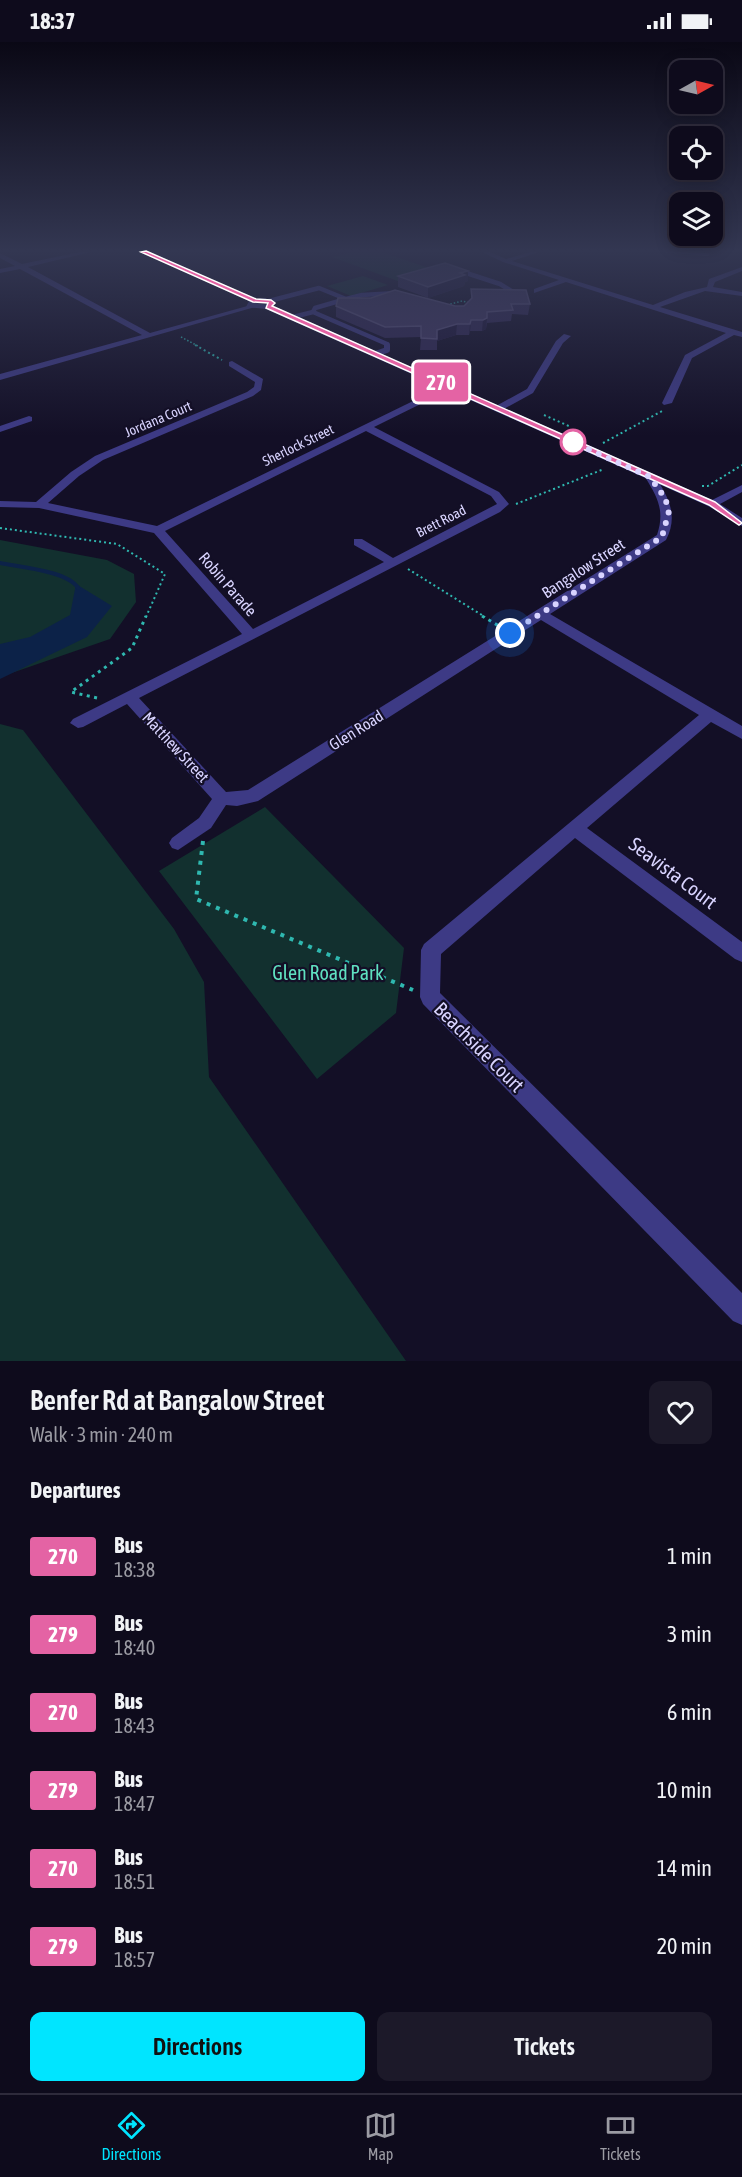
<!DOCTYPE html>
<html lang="en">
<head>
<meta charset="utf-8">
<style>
	:root { --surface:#0e0b1c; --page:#1c1929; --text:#f1f3f6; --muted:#9b9ba3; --line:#2e2b3b; --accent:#00e5ff }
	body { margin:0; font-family:"Asap Condensed",sans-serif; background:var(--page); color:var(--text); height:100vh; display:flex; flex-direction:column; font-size:22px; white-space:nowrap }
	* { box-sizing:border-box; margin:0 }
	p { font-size:20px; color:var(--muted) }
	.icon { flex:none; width:33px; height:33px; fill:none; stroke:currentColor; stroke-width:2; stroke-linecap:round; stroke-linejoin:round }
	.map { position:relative; height:1319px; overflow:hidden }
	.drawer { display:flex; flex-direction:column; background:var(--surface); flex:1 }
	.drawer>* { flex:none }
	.badge { padding:0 12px; border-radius:4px; font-size:21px; line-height:39px }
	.needle { width:39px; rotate:82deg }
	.controls { position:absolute; left:669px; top:18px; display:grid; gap:12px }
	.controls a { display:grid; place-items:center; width:54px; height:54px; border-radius:12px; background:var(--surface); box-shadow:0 3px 15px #0003,0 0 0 2px var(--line); font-size:30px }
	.you { position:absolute; width:30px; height:30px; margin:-15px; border:4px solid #fff; border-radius:50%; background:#1a73e8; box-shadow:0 0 0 9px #1a73e833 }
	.map>.badge { position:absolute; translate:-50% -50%; box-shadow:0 0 0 3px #fff }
	h2 { padding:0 30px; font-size:22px; line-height:54px }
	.round { display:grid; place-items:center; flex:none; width:63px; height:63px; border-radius:12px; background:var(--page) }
	.head { display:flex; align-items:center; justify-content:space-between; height:102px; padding:0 30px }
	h1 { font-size:28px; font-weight:600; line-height:45px }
	.primary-button { display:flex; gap:12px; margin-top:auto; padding:12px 30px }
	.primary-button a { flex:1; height:69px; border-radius:12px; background:var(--accent); color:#111; font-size:24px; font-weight:600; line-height:69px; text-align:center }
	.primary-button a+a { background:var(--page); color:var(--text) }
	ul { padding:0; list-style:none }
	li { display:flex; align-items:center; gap:18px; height:78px; padding:0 30px }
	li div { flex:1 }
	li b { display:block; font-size:22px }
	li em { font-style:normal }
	li .badge { min-width:66px; font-weight:700; text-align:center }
	.status { display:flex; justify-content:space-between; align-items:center; height:42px; padding:0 30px; background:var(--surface); direction:ltr }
	.status svg { height:16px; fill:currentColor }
	.dock { display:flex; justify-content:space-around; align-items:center; height:84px; border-top:2px solid var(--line); background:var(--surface); font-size:16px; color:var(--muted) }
	.dock a { display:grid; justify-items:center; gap:3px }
	.dock .on { color:var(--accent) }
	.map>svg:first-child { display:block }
	.green { fill:#12302f }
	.water { fill:#0c2248 }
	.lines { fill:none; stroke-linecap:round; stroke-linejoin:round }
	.stream { stroke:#0c2248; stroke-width:4 }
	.path-far3 { stroke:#2fb8b0; stroke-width:1.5; stroke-dasharray:1.5 2; stroke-linecap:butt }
	.path-far2 { stroke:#2fb8b0; stroke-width:2; stroke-dasharray:2 3; stroke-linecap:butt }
	.path-far1 { stroke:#2fb8b0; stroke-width:3; stroke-dasharray:3 4.5; stroke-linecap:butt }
	.path { stroke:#2fb8b0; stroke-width:4; stroke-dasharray:4 6; stroke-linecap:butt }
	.service-far1 { stroke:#3d3a85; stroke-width:4.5 }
	.service { stroke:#3d3a85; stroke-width:6 }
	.minor { fill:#3d3a85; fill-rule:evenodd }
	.tertiary { fill:#3d3a85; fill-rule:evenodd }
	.wall { fill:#312854 }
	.shaded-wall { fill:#1d163a }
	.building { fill:#433a66; stroke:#5a527e; stroke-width:1.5 }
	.line { fill:#e463a4; stroke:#fff; stroke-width:1.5 }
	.walk { stroke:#d9d4ff; stroke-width:6; stroke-dasharray:0 10.8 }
	.stop-dot { fill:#fff; stroke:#e463a4; stroke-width:3 }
	.labels { text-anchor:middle; stroke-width:4.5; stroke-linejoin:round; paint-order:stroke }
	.far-street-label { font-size:14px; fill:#d9d4ff; stroke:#130f26 }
	.street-label { font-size:16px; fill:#d9d4ff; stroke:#130f26 }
	.near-street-label { font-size:20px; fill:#d9d4ff; stroke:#130f26 }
	.near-park-label { font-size:20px; fill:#5fe0c0; stroke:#130f26 }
</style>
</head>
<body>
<div class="status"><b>18:37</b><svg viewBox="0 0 49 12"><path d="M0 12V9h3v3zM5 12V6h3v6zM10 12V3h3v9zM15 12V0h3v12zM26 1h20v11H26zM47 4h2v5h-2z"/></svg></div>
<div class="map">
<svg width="742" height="1319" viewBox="0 0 742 1319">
	<rect width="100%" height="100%" fill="#130f26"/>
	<!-- green -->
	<path class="green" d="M353,210H382L440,230L403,241L332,215Z
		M363,234L388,243L351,254L327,244Z
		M0,498L107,518L134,532L136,560L110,597L0,635Z
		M0,682L23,688L174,887L204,940L209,1035L406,1319H0Z
		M265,765L404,906L396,971L317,1037L159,829Z"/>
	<!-- water -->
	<path class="water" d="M76,542L112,564L87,595L0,637V602L30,595L70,573Z"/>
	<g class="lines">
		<!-- stream -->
		<path class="stream" d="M0,521C19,525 68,529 78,546"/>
		<!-- path-far3 -->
		<path class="path-far3" d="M447,263L462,259L470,261
			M181,295L198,304"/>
		<!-- path-far2 -->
		<path class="path-far2" d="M195,303L222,318
			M544,373L571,385
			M603,401L664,368
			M702,444H708L742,423
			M516,462L604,427
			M0,486L117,502L165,532L146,575
			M408,527L485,575"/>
		<!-- path-far1 -->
		<path class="path-far1" d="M482,574L499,584
			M97,656L71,650L132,606L146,574"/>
		<!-- path -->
		<path class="path" d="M203,799L196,857L413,948"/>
		<!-- service-far1 -->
		<path class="service-far1" d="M457,228L500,242L513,250
			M346,257L362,253L397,251
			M269,259L319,246L346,257L315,266L313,270L387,302V304
			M293,275L313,270"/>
		<!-- service -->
		<path class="service" d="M375,312L387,308V303"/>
		<!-- minor -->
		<path class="minor" d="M80,210H91L28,225L150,291L251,263L255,265L0,338V332L142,293L20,227L0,231V227L15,224L0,216V211L22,222Z
			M482,210H490L506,217L530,210H539L512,219L653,263L685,250L707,245L709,237L742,225V229L715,240L713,245L742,250V254L705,249L660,265L742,290V295L734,293L692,316L672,361L664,363L662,361L685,313L726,291L566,240L534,251V247L559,238L503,220Z
			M661,210H701L711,212L708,214Z
			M564,292L571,294L563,301L533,351L502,368H496V364L527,347L556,299Z
			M232,319L263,337L261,348L253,354L103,418L79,434L48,461L157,484L450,341L453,342V346L374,385L499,450L509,462L500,470L139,656L226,750L248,748L657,493C665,469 658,456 645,435L646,433H654C668,454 679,473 666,498L550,572L742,684V697L711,680L587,786L742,900V920L735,917L575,796L441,912L440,951L742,1251V1283L733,1279L423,962L420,955L421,908L424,902L699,673L541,578L258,759L237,764L226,763L211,786L178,808L172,806L169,801L172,796L199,776L212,757L127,662L83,685L78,686L70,681L73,677L242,592L154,491L39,466L0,465V459L36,460L71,430L95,414L247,350L254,345L255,340L229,324V320ZM366,389L491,454L497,462L393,516L362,497H354V503L384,520L253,587L165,489Z
			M29,374L32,375V379L0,390V384Z"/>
		<!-- tertiary -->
		<path class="tertiary" d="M141,210H149L256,257L266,256V260L256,261L271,263L712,458L742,443V450L720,462L742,476V484L708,464L266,267L246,265L249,259Z"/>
	</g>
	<!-- wall -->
	<path class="wall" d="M398,234L468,239L465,240L464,244L428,256L398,245Z
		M471,247L530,262L528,273L512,272L511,279L487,281L486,287L482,289H470L469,293H456L437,299V308H420L421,295L385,296L336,275V264H464L471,257Z"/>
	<!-- shaded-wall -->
	<path class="shaded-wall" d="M468,229V239L465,240L464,244L428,256V245L460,231Z
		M487,276L486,287L482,289L483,278Z
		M471,278L470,289L469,293L470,282Z
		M457,282L456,293L437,299V288Z"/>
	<!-- building -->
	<path class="building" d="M445,221L468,229L460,231L465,233L428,245L398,234Z
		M471,247L526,248L530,262H511L513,268L487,270V276L483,278H471L470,282H457L437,288V297L421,296V284L385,285L336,264L338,256H371L395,248L455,264H464L472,256Z"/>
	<!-- sky -->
	<linearGradient id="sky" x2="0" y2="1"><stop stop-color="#0a0815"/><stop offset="0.53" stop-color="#333752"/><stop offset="1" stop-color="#333752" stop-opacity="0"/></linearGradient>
	<rect width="742" height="394" fill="url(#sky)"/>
	<!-- line -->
	<path class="line" d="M146,209L256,257L271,258L275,261L272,264L715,460L742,481L739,483L709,463L266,266L268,261L253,260L141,210Z"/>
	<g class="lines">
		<!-- walk -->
		<path class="walk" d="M510,591L662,495L669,469L665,456L650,435L573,400"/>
	</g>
	<!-- markers -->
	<circle class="stop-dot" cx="573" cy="400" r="12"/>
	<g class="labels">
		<!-- far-street labels -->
		<g class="far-street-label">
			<text transform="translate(158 377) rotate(-23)" y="5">Jordana Court</text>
			<text transform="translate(298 403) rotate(-26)" y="5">Sherlock Street</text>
			<text transform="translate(441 479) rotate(-27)" y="5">Brett Road</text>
		</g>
		<!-- street labels -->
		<g class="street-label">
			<text transform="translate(583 526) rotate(-33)" y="6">Bangalow Street</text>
			<text transform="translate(228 542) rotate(49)" y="6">Robin Parade</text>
			<text transform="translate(356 688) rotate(-32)" y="6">Glen Road</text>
			<text transform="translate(176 705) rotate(47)" y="6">Matthew Street</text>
		</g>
		<!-- near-street labels -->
		<g class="near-street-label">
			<text transform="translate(673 831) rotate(37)" y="7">Seavista Court</text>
			<text transform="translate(479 1005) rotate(45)" y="7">Beachside Court</text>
		</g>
		<!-- near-park labels -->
		<g class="near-park-label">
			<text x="328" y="938">Glen Road Park</text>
		</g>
	</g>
</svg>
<div class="controls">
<a><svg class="needle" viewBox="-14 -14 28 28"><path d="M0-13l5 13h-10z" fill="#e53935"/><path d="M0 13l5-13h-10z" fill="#9b9ba3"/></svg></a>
<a><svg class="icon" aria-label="locate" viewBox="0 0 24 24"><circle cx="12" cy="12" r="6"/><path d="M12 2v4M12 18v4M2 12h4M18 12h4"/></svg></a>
<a><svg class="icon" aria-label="layers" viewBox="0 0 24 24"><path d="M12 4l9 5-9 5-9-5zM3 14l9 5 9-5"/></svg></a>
</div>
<div class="you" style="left:510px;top:591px"></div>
<b class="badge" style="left:441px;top:340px;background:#e463a4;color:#fff">270</b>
</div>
<section class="drawer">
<div class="head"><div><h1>Benfer Rd at Bangalow Street</h1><p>Walk · 3 min · 240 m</p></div><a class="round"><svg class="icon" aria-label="heart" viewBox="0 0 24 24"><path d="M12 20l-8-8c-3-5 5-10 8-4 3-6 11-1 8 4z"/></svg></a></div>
<h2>Departures</h2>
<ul>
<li><span class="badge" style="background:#e463a4;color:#fff">270</span><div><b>Bus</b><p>18:38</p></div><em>1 min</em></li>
<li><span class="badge" style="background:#e463a4;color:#fff">279</span><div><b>Bus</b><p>18:40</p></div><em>3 min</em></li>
<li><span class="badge" style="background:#e463a4;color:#fff">270</span><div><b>Bus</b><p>18:43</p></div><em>6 min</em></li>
<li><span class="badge" style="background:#e463a4;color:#fff">279</span><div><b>Bus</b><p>18:47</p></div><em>10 min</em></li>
<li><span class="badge" style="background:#e463a4;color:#fff">270</span><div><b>Bus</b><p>18:51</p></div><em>14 min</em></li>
<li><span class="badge" style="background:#e463a4;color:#fff">279</span><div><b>Bus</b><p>18:57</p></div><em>20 min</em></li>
</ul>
<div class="primary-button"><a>Directions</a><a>Tickets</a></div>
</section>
<nav class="dock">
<a class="on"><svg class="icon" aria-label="directions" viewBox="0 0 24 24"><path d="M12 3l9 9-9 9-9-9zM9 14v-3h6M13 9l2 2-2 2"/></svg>Directions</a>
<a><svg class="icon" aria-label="map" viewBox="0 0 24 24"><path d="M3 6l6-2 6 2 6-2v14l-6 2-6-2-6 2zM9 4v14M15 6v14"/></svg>Map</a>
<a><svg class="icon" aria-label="tickets" viewBox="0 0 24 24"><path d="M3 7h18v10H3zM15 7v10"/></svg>Tickets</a>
</nav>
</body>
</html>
